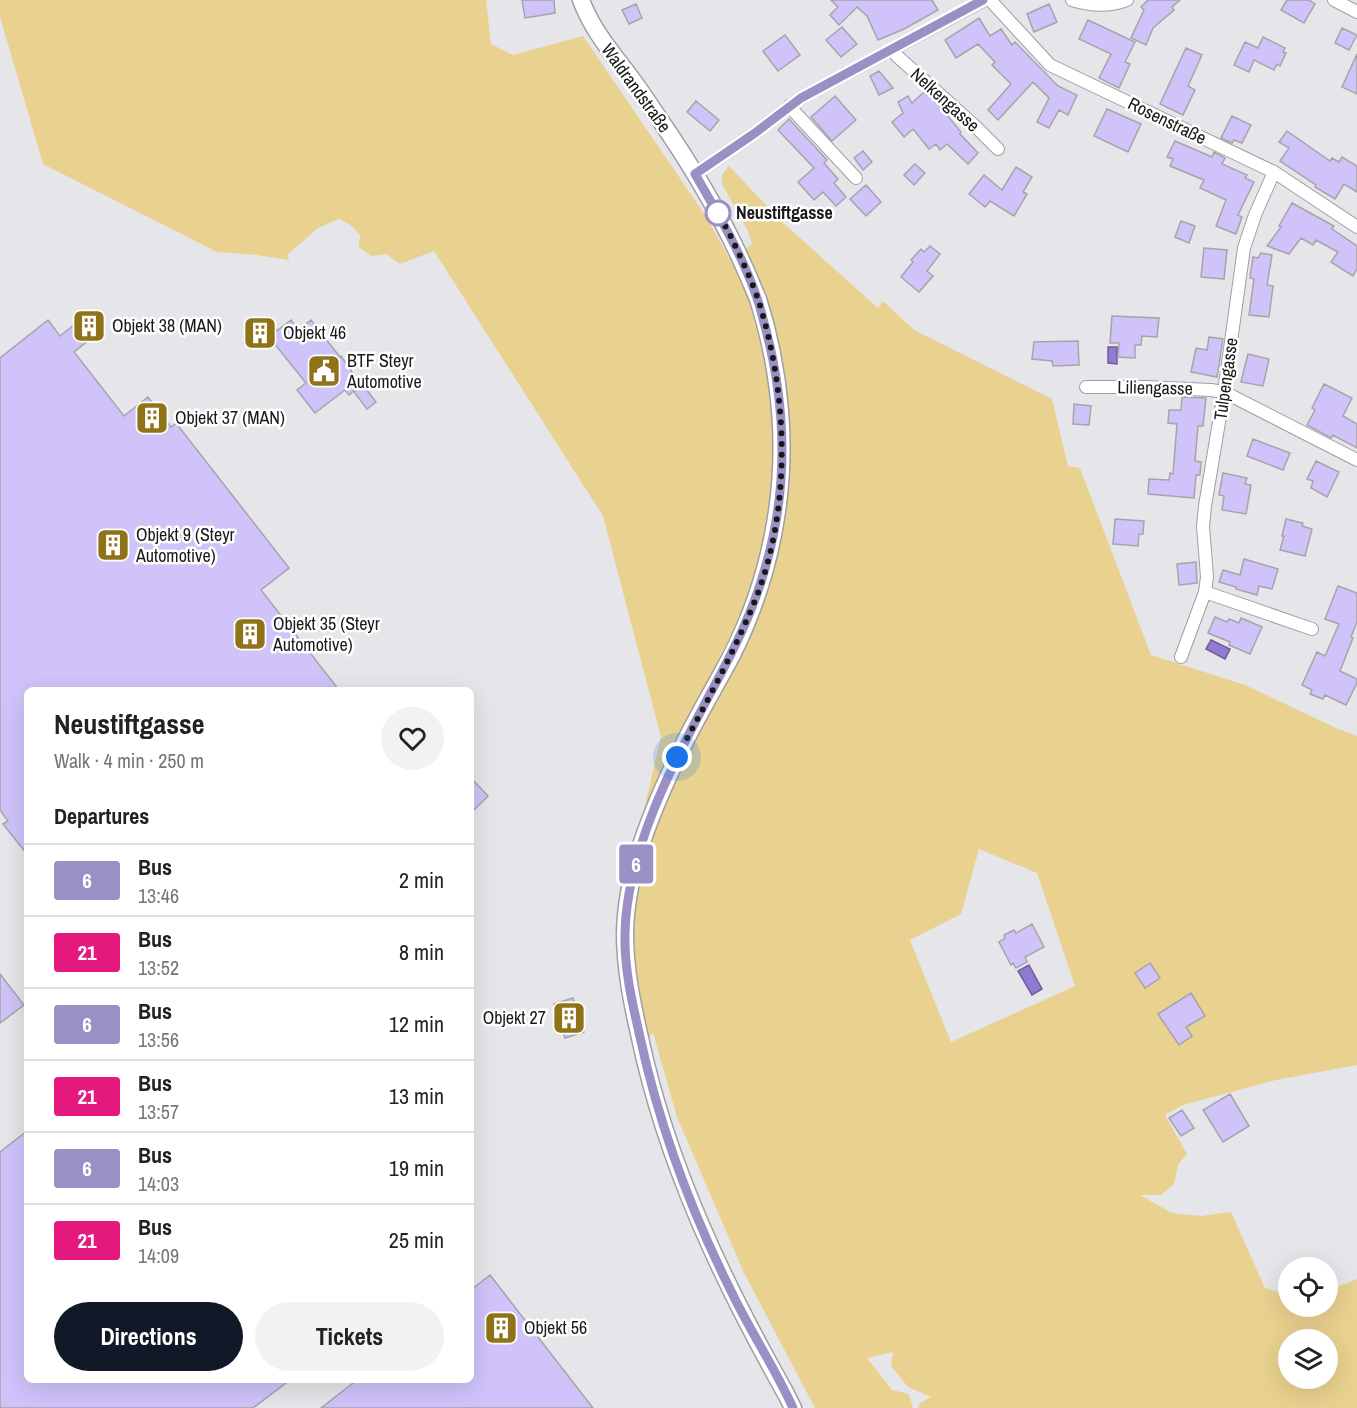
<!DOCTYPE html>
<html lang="en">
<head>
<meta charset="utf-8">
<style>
	:root { --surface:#fff; --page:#f2f2f2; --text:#222; --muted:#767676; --line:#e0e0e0; --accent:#111827 }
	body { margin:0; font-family:"Archivo Narrow",sans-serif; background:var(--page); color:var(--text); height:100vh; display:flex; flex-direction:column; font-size:22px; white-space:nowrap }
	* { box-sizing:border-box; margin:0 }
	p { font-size:20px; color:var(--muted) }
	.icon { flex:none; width:33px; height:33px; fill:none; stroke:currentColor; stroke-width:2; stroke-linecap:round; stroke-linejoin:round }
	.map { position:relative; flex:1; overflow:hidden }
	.panel { position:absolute; left:24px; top:687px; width:450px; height:696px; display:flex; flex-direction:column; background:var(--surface); border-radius:9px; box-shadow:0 6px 24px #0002 }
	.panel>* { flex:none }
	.badge { padding:0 12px; border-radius:4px; font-size:21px; line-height:39px }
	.buttons { position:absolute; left:1278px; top:1257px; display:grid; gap:12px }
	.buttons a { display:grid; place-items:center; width:60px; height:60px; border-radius:50%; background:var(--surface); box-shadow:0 6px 24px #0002; font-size:30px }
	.you { position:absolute; width:30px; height:30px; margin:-15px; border:4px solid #fff; border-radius:50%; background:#1a73e8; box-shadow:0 0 0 9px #1a73e833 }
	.map>.badge { position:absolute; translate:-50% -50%; box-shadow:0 0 0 3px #fff }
	h2 { padding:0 30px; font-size:22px; line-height:54px }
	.round { display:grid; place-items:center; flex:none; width:63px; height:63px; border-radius:32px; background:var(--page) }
	.headline { display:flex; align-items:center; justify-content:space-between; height:102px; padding:0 30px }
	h1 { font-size:28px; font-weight:700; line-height:45px }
	.action { display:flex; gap:12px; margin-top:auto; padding:12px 30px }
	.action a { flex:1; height:69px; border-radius:36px; background:var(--accent); color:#fff; font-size:24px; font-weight:700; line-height:69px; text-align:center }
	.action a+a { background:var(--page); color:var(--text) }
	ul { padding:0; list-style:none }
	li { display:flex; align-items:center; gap:18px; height:72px; padding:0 30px; border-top:2px solid var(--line) }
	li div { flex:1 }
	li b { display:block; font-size:22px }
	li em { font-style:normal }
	li .badge { min-width:66px; font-weight:700; text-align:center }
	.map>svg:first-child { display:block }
	.green { fill:#e9d18f; fill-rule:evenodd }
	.water { fill:#917ad1; stroke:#6d5d9a; stroke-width:1.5 }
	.building { fill:#cfc3fa; stroke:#a5a4a9; stroke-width:1.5 }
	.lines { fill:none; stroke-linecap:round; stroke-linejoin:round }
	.minor-casing { stroke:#9f9ea3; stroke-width:14 }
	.tertiary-casing { stroke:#9f9ea3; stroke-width:19 }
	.minor { stroke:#fff; stroke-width:12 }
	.tertiary { stroke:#fff; stroke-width:16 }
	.line-casing { stroke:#fff; stroke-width:14 }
	.line { stroke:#9b90c5; stroke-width:9 }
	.walk { stroke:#19191a; stroke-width:6; stroke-dasharray:0 10.8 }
	.stop-dot { fill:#fff; stroke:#9b90c5; stroke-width:3 }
	.labels { text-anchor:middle; stroke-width:5; stroke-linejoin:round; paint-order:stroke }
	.street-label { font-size:18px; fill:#19191a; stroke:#fff }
	.stop-label { font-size:18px; font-weight:bold; fill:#19191a; stroke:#fff; text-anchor:start }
	.poi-label { font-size:18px; fill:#19191a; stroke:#fff; text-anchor:start }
</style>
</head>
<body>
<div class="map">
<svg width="1357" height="1408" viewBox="0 0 1357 1408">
	<rect width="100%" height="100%" fill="#e6e6ea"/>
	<!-- green -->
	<path class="green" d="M0,0H486L491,44L513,55L583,36L707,218L730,260L752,244L748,231L722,184V175L729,166L781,221L878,308L883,301L914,330L1052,399L1068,466L1080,468L1151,655L1245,685L1336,728L1357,736V1065L1276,1080L1183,1105L1165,1115L1187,1154L1178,1165L1174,1184L1161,1195H1140L1172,1213L1201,1216L1231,1212L1265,1288L1288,1295V1306H1328V1291L1357,1279V1408H918L920,1403L931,1397L908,1387L891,1366L893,1352L867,1358L892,1390L909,1394L913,1408H815L744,1273L677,1117L653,1033L636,1050L616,929L661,737L603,516L434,251L400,264L386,254L371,256L359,247L360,235C354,227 348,223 339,219L318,228L287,255L290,260L256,255L217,252L43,164L0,17ZM979,849L1037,873L1075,986L951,1042L910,940L961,914ZM1288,1340H1328V1378H1288Z"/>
	<!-- water -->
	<path class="water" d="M1108,347H1117V364L1108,363Z
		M1211,640L1230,649L1225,659L1206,649Z
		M1029,965L1042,989L1032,995L1018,971Z"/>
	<!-- building -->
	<path class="building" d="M522,0H554L555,13L525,18Z
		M831,0H932L938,10L904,29L878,40L867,16L857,7L839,25L830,15L838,7Z
		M1148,0H1180L1172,7L1174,10L1153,28L1146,45L1131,38L1144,10L1141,7Z
		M1287,0H1309L1315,4L1304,23L1281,10Z
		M636,4L642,18L629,24L622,10Z
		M1049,4L1057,22L1034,32L1027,14Z
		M979,18L990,36L1001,29L1012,45L1015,42L1058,86L1077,95L1068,115L1059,110L1049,128L1037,122L1049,98L1033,82L998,120L988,110L1011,84L992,65L995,62L978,44L956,58L945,40Z
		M1088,20L1135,42L1125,62L1130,64L1119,88L1099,78L1111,54L1079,39Z
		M842,27L857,44L841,57L826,40Z
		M1342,28L1357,35L1349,50L1335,43Z
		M785,35L800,55L778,71L763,51Z
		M1263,37L1285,48L1283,52L1286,53L1280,66L1277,64L1274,70L1254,60L1249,72L1234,65L1245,42L1258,48Z
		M1186,48L1202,55L1188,86L1195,90L1183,115L1160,104Z
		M1357,54V94L1342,87Z
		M879,71L893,88L879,95L870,76Z
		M924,92L938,104L961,132L960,134L978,153L968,164L947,144L940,150L936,144L929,149L913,129L904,137L892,122L903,113L898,102L908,96L912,103Z
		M835,96L856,120L832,141L811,117Z
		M696,101L719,120L710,131L687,112Z
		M1107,109L1141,124L1128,152L1094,136Z
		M1232,116L1251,125L1242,143L1234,140L1232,143L1221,138Z
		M789,119L827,160L824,163L838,179L834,183L846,197L836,206L823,192L814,200L798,182L814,168L778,130Z
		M1287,131L1330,161L1332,158L1339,162L1342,157L1357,166V192L1344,184L1335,199L1315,187L1316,185L1280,161L1289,148L1279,142Z
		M1175,141L1212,157L1214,152L1225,158L1222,164L1247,175L1245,178L1254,182L1238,215L1242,217L1236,234L1216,226L1226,200L1200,188L1204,180L1170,166L1173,159L1167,157Z
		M863,151L872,162L863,170L854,158Z
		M915,164L925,173L914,185L904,175Z
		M1016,167L1032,177L1023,192L1027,194L1014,216L990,201L985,207L969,194L984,175L1002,190Z
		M866,185L881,202L866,216L850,199Z
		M1292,203L1334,226L1332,229L1357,246V269L1353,276L1331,262L1338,252L1316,240L1313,245L1301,238L1289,254L1267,246L1281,227L1279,226Z
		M1181,221L1195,226L1189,243L1175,237Z
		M930,246L940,254L927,271L933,276L919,292L901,277L913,262L911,260L921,249L924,252Z
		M1204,248L1227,250L1224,279L1201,277Z
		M1261,253L1272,255L1267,285L1273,286L1269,317L1249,315L1254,279L1250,278L1253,257L1258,258Z
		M88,314L102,330L74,352L124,416L148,397L171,427L176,423L289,568L261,590L339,690H27V854L3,824L8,821L0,810V358L48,320L60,336Z
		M1112,316L1159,318L1157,337L1142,336L1141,345H1135V358L1118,357L1119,343H1110Z
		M267,317L277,330L255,348L245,335Z
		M291,320L298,330L311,320L340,357L341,356L361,385L349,395L345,390L315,413L297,390L306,383L269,337Z
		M1209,337L1223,339L1217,377L1191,372L1196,348L1207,350Z
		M1078,341L1079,365L1053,366L1052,361L1032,359L1034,342Z
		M1248,354L1269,359L1263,386L1241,382Z
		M1324,384L1352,398L1343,416L1357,424V448L1333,435L1331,438L1307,425L1315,410L1312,408Z
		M363,385L376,402L367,409L354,392Z
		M1182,397L1206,398L1203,426H1198L1195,461L1201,462L1200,475H1196L1194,498L1148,494L1149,479L1169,480L1170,473L1173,474L1177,424L1168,423L1169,410H1181Z
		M1074,404L1091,406L1089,425L1073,424Z
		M1253,439L1290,453L1283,470L1247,456Z
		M1316,461L1339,472L1327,497L1311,488L1313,481L1307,479Z
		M1223,473L1247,478L1245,484L1251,485L1246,514L1222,510L1224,496L1219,495Z
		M1115,519L1144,521L1143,534H1139L1138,546L1113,544Z
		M1286,519L1303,523L1302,526L1312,529L1305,556L1280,550L1284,536H1282Z
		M1244,559L1278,569L1272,589L1259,586L1257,595L1236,589V587L1219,582L1223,570L1240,575Z
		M1196,562L1197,583L1179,585L1177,564Z
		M1338,586L1357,593V622L1351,637L1353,638L1340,671L1357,679V683L1346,705L1325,695L1323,699L1310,694L1312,690L1302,685L1317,652L1325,656L1339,624L1325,619Z
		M1215,617L1227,622L1229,619L1239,623L1241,618L1262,627L1250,654L1229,645L1230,642L1208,633Z
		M471,778L488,796L471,813Z
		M1032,924L1044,947L1025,957L1027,962L1016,968L1013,963L1011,965L999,942L1005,938L1004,935L1014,930L1016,933Z
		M1150,963L1160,978L1145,988L1135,973Z
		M0,974L24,1005L0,1023Z
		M1191,993L1205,1016L1186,1027L1192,1036L1179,1045L1158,1014Z
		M573,998L584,1032L565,1038L554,1004Z
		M1230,1094L1249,1126L1223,1142L1203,1110Z
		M1182,1110L1194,1128L1181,1136L1169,1118Z
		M27,1131V1380H290L253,1408H0V1152Z
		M490,1275L593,1408H321L357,1380H471V1290Z"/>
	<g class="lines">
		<!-- minor casing -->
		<g class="minor-casing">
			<path id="minor" d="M990,0L1050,65L1274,172L1357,227
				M1072,0C1091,6 1109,7 1127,0
				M1334,0L1357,12
				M893,50L897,56L976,127L998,149
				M789,106L856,178
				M695,174L755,133L801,98L984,0
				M1086,387H1145L1211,390L1224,392L1357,460
				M1205,592L1312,629
				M1181,657L1205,592L1207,577L1203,526L1205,506L1224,392L1244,248L1255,215L1274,172"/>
		</g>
		<!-- tertiary casing -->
		<g class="tertiary-casing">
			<path id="tertiary" d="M581,0C591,27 608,48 625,70C636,84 646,99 656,114C690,163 722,216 746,271C750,280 754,290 758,299C769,333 777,375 780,410C787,494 770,578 733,653C714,689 693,723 676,760C651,813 626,873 625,933C625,969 632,1003 640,1038C667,1165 723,1282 786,1394L793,1408"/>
		</g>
		<!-- minor -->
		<use href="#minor" class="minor"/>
		<!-- tertiary -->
		<use href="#tertiary" class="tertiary"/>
	</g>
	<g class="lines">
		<!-- line casing -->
		<g class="line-casing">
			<path id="line" d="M793,1408C775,1368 750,1331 731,1291C691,1211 659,1125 640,1037C632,1002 624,968 625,933C627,849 673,764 711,692C733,652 754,610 766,565C788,488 786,407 766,330C763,320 761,309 757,298C742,254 718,214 695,174L755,133L801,98L983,0"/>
		</g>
		<!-- line -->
		<use href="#line" class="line"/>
		<!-- walk -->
		<path class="walk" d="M677,757C705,705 734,653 756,598C792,506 788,393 758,299C751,279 740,256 731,237C727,229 722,221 718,213"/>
	</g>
	<!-- icons -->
	<defs>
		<g id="building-square" transform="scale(1.725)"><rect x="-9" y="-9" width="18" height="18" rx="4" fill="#8f7318" stroke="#fff"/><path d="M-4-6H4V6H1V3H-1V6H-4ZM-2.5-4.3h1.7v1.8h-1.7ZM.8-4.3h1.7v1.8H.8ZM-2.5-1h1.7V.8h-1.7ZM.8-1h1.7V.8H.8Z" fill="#fff"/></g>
		<g id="civic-square" transform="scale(1.725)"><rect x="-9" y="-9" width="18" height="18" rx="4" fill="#8f7318" stroke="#fff"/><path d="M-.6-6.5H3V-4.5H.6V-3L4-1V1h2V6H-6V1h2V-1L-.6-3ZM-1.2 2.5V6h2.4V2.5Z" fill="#fff"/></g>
	</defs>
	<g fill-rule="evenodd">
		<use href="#building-square" x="89" y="326"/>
		<use href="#building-square" x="260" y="333"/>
		<use href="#civic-square" x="324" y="371"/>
		<use href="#building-square" x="152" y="418"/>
		<use href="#building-square" x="113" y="545"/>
		<use href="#building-square" x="250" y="634"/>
		<use href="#building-square" x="569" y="1018"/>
		<use href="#building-square" x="501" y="1328"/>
	</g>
	<!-- markers -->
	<circle class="stop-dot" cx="718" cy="213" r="12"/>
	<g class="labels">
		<!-- street labels -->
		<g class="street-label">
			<text transform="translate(636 88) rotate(54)" y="6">Waldrandstraße</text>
			<text transform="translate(945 100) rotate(42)" y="6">Nelkengasse</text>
			<text transform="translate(1167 121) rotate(26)" y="6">Rosenstraße</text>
			<text transform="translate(1226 379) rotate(-82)" y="6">Tulpengasse</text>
			<text transform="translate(1155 388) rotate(1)" y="6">Liliengasse</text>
		</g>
		<!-- stop labels -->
		<g class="stop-label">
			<text x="736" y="219">Neustiftgasse</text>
		</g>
		<!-- poi labels -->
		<g class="poi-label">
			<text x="112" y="332">Objekt 38 (MAN)</text>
			<text x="283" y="339">Objekt 46</text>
			<text x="347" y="367">BTF Steyr<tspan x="347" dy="21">Automotive</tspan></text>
			<text x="175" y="424">Objekt 37 (MAN)</text>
			<text x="136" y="541">Objekt 9 (Steyr<tspan x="136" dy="21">Automotive)</tspan></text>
			<text x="273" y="630">Objekt 35 (Steyr<tspan x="273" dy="21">Automotive)</tspan></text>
			<text x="546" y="1024" text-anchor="end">Objekt 27</text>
			<text x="524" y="1334">Objekt 56</text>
		</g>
	</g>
</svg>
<div class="buttons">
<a><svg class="icon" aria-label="locate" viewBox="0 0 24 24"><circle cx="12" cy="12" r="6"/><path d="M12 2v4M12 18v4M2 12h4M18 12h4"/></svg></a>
<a><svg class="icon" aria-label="layers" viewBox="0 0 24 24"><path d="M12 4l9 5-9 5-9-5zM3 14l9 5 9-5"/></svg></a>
</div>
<div class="you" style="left:677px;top:757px"></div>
<b class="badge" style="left:636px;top:864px;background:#9b90c5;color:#fff">6</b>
<section class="panel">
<div class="headline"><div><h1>Neustiftgasse</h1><p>Walk · 4 min · 250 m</p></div><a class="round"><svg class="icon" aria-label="heart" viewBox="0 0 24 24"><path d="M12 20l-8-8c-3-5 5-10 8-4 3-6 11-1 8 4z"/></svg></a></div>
<h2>Departures</h2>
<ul>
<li><span class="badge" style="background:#9b90c5;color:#fff">6</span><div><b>Bus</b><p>13:46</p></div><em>2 min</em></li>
<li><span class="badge" style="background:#e5187d;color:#fff">21</span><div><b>Bus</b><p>13:52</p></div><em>8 min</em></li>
<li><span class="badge" style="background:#9b90c5;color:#fff">6</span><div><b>Bus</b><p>13:56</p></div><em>12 min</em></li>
<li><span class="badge" style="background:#e5187d;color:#fff">21</span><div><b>Bus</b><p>13:57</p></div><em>13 min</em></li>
<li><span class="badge" style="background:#9b90c5;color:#fff">6</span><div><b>Bus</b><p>14:03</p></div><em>19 min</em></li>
<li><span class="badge" style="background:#e5187d;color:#fff">21</span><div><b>Bus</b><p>14:09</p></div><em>25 min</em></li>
</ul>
<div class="action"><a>Directions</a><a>Tickets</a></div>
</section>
</div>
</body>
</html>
